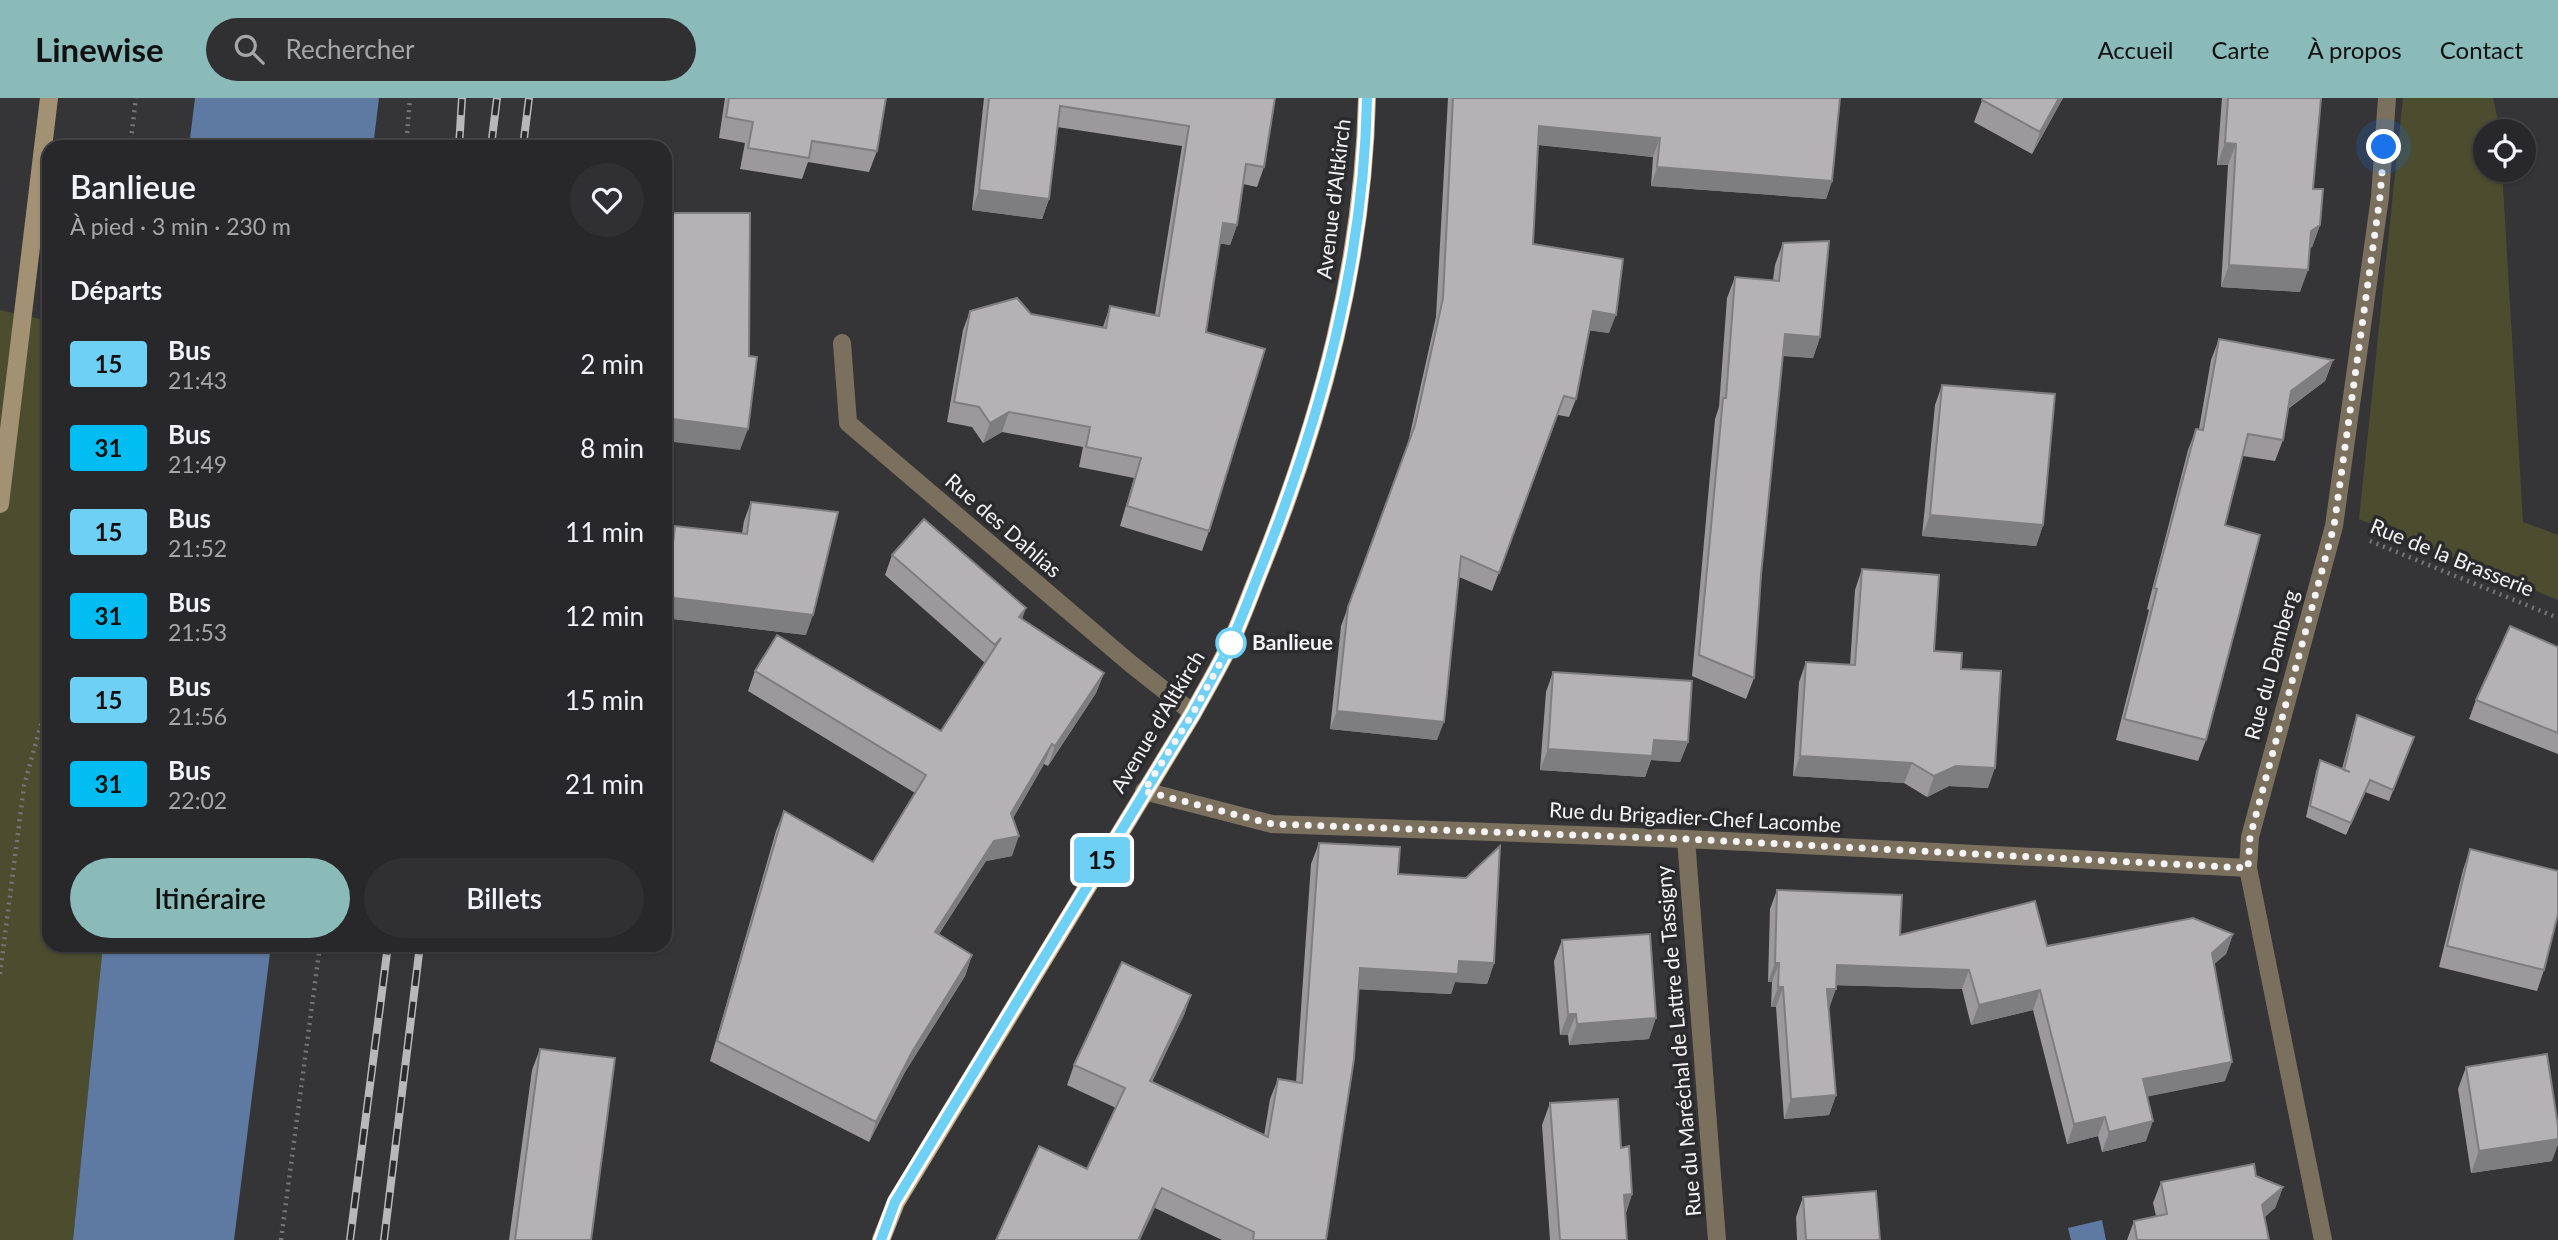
<!DOCTYPE html>
<html lang="fr">
<head>
<meta charset="utf-8">
<style>
	:root { --surface:#28282a; --page:#303032; --text:#f1f3f6; --muted:#a5a6a8; --line:#444447; --accent:#8bbbb9 }
	body { margin:0; font-family:Lato,sans-serif; background:var(--page); color:var(--text); height:100vh; display:flex; flex-direction:column; font-size:26px; white-space:nowrap }
	* { box-sizing:border-box; margin:0 }
	p { font-size:23px; color:var(--muted) }
	.icon { flex:none; width:38px; height:38px; fill:none; stroke:currentColor; stroke-width:2; stroke-linecap:round; stroke-linejoin:round }
	.map { position:relative; flex:1; overflow:hidden }
	.sheet { position:absolute; left:42px; top:42px; width:630px; height:812px; display:flex; flex-direction:column; background:var(--surface); border-radius:21px; box-shadow:0 2px 5px #0004,0 0 0 2px var(--line) }
	.sheet>* { flex:none }
	.badge { padding:0 14px; border-radius:5px; font-size:24px; line-height:46px }
	.buttons { position:absolute; left:2473px; top:21px; display:grid; gap:14px }
	.buttons a { display:grid; place-items:center; width:63px; height:63px; border-radius:50%; background:var(--surface); box-shadow:0 2px 5px #0004,0 0 0 2px var(--line); font-size:35px }
	.you { position:absolute; width:35px; height:35px; margin:-18px; border:5px solid #fff; border-radius:50%; background:#1a73e8; box-shadow:0 0 0 10px #1a73e833 }
	.map>.badge { position:absolute; translate:-50% -50%; box-shadow:0 0 0 4px #fff }
	h2 { padding:0 28px; font-size:26px; line-height:63px }
	.round { display:grid; place-items:center; flex:none; width:74px; height:74px; border-radius:37px; background:var(--page) }
	.summary { display:flex; align-items:center; justify-content:space-between; height:119px; padding:0 28px }
	h1 { font-size:33px; font-weight:600; line-height:52px }
	.button { display:flex; gap:14px; margin-top:auto; padding:14px 28px }
	.button a { flex:1; height:80px; border-radius:42px; background:var(--accent); color:#111; font-size:28px; font-weight:600; line-height:80px; text-align:center }
	.button a+a { background:var(--page); color:var(--text) }
	ul { padding:0; list-style:none }
	li { display:flex; align-items:center; gap:21px; height:84px; padding:0 28px }
	li div { flex:1 }
	li b { display:block; font-size:26px }
	li em { font-style:normal }
	li .badge { min-width:77px; font-weight:700; text-align:center }
	header { display:flex; align-items:center; gap:42px; box-sizing:border-box; height:98px; padding:0 35px; background:var(--accent); color:#111 }
	header strong { font-size:33px }
	nav { display:flex; gap:38px; margin-inline-start:auto; font-size:24px }
	.search { width:490px; height:63px; background:var(--page); display:flex; align-items:center; gap:18px; box-sizing:border-box; padding:0 24px; border-radius:38px; color:var(--muted); font-size:26px }
	.map>svg:first-child { display:block }
	.green { fill:#4c4d2f }
	.water { fill:#5f7aa2 }
	.lines { fill:none; stroke-linecap:round; stroke-linejoin:round }
	.path { stroke:#757577; stroke-width:4.5; stroke-dasharray:2 5; stroke-linecap:butt }
	.street { stroke:#7b705d; stroke-width:18 }
	.secondary { stroke:#a29172; stroke-width:18 }
	.primary { stroke:#c1aa82; stroke-width:18 }
	.rail-casing { stroke:#b8b8bb; stroke-width:8 }
	.rail { stroke:#2b2b2e; stroke-width:5; stroke-dasharray:16; stroke-linecap:butt }
	.wall { fill:#9b999c }
	.shaded-wall { fill:#7e7d7f }
	.building { fill:#b4b2b5; stroke:#7e7d7f; stroke-width:2 }
	.line-casing { stroke:#fff; stroke-width:16 }
	.line { stroke:#6fd0f6; stroke-width:10 }
	.walk { stroke:#f4f4f6; stroke-width:7; stroke-dasharray:0 12.6 }
	.stop-dot { fill:#fff; stroke:#6fd0f6; stroke-width:3.5 }
	.labels { text-anchor:middle; stroke-width:7; stroke-linejoin:round; paint-order:stroke }
	.street-label { font-size:21px; fill:#f4f4f6; stroke:#2b2b2e }
	.stop-label { font-size:21px; font-weight:bold; fill:#f4f4f6; stroke:#2b2b2e; text-anchor:start }
</style>
</head>
<body>
<header>
<strong>Linewise</strong>
<div class="search"><svg class="icon" aria-label="search" viewBox="0 0 24 24"><circle cx="10" cy="10" r="6"/><path d="M15 15l6 6"/></svg>Rechercher</div>
<nav><a>Accueil</a><a>Carte</a><a>À propos</a><a>Contact</a></nav>
</header>
<div class="map">
<svg width="2558" height="1142" viewBox="0 0 2558 1142">
	<rect width="100%" height="100%" fill="#353538"/>
	<!-- green -->
	<path class="green" d="M2403,0H2493L2500,33H2485V72H2502L2523,424L2558,437V502L2359,421Z
		M0,212L49,223V847H103L73,1142H0Z"/>
	<!-- water -->
	<path class="water" d="M195,0H379L373,49H189Z
		M103,847H271L234,1142H73Z
		M2102,1122L2106,1142H2071L2068,1130Z"/>
	<g class="lines">
		<!-- path -->
		<path class="path" d="M130,49L136,0
			M406,49L410,0
			M2370,443L2558,520
			M0,876L24,688L49,597
			M281,1142L320,847"/>
		<!-- street -->
		<path class="street" d="M842,245L848,325L1131,566L1193,615
			M1144,693L1272,726L1686,741L2248,770
			M1686,741L1717,1142
			M2323,1142L2248,770L2250,739L2334,428L2380,99L2387,0"/>
		<!-- secondary -->
		<path class="secondary" d="M0,406L49,0"/>
		<!-- primary -->
		<path class="primary" d="M881,1142L896,1104L1193,615C1206,591 1220,568 1231,544C1242,520 1251,495 1261,470C1322,319 1363,164 1367,0"/>
		<!-- rail casing -->
		<g class="rail-casing">
			<path id="rail" d="M459,49L462,0
				M491,49L497,0
				M523,49L529,0
				M350,1142L388,847
				M384,1142L420,847"/>
		</g>
		<!-- rail -->
		<use href="#rail" class="rail"/>
	</g>
	<!-- wall -->
	<path class="wall" d="M725,0H886L877,53L869,74L808,64L802,81L740,71L745,45L719,40Z
		M984,0H1275L1264,69L1257,89L1243,86L1237,127L1230,147L1220,145L1206,234L1209,433L1202,453L1120,428L1134,380L1079,369L1083,349L1002,334L983,345L972,329L947,324L963,232L970,213L1031,216L1103,229L1110,208L1155,217L1182,48L1057,29L1049,101L1042,121L972,112Z
		M1448,0H1840L1832,83L1826,101L1651,88L1653,59L1538,47L1533,146L1609,235L1589,232L1576,301L1569,319L1558,317L1492,493L1459,479L1437,642L1330,631L1341,528L1408,345L1436,219Z
		M1983,0H2063L2032,56L1974,24Z
		M2222,0H2322L2320,2L2313,91L2320,127L2312,149L2310,150L2300,194L2221,189L2228,67H2217Z
		M1783,145L1820,239L1813,260L1783,258L1761,477L1754,580L1746,601L1692,578L1715,321L1719,309L1727,200L1735,179L1773,182L1775,167Z
		M2219,241L2333,262L2325,283L2288,311L2283,342L2275,363L2243,358L2225,427L2206,642L2198,663L2116,642L2149,512L2147,511L2188,352L2196,331H2199L2211,262Z
		M1942,287L2043,427L2036,448L1922,438L1935,307Z
		M751,404L806,537L665,520V468L667,447L675,428L742,435L744,423Z
		M892,457L1022,521L1104,575L1096,595L1048,668L1044,666L1013,720L1012,758L986,763L939,836L972,857L965,878L905,974L869,1044L710,963L776,733L784,713L873,764L915,695L748,593L755,573L941,633L985,565L885,477Z
		M1862,471L1934,553L1961,571L1988,690L1949,688L1927,699L1904,685L1793,678L1799,584L1806,564L1850,567L1855,492Z
		M2558,549V656L2469,621L2476,602Z
		M1553,574L1688,644L1680,664L1651,662L1645,679L1540,672L1546,594Z
		M2357,617L2414,639L2389,703L2365,694L2346,737L2306,719L2316,674L2320,662L2342,671L2353,629Z
		M1319,745L1398,776L1494,865L1487,886L1455,884L1451,896L1358,891L1326,1142H1222L1155,1110L1087,1071L1116,1010L1067,987L1074,967L1191,897L1184,917L1152,984L1264,1038L1270,1001L1278,981L1296,984L1311,766Z
		M2470,751L2544,872L2537,893L2439,869L2463,772Z
		M1777,792L1900,837L2047,848L2233,836L2226,856L2214,866L2225,983L2147,998L2146,1043L2102,1054L2098,1038L2067,1046L2033,912L1971,927L1962,891L1836,887L1828,911L1836,997L1829,1017L1784,1021L1776,909H1771L1772,884H1768L1770,811Z
		M1562,842L1649,941L1569,947L1568,937H1560L1554,863Z
		M540,951L591,1142H509L532,972Z
		M2466,969L2552,1063L2471,1075L2458,991Z
		M1550,1005L1621,1050L1632,1096L1626,1115L1627,1142H1550L1542,1027Z
		M2256,1078L2283,1089L2275,1110L2264,1119L2269,1142H2127L2134,1123L2156,1118L2153,1105L2161,1084Z
		M1803,1099L1880,1142H1797L1796,1119Z"/>
	<!-- shaded-wall -->
	<path class="shaded-wall" d="M2059,0H2063L2032,56L2040,34Z
		M1539,28L1660,40L1653,59L1532,46Z
		M2225,45L2236,46L2228,67H2217Z
		M1657,69L1832,83L1826,101L1651,88Z
		M979,92L1049,101L1042,121L972,112Z
		M1223,125L1237,127L1230,147L1216,145Z
		M2320,127L2312,149L2303,155L2311,133Z
		M2229,167L2308,172L2300,194L2221,189Z
		M1593,213L1616,217L1609,235L1586,232Z
		M1785,236L1820,239L1813,260L1777,257Z
		M2333,262L2325,283L2283,314L2291,293Z
		M1009,314L1002,334L983,345L990,325Z
		M665,320L748,331L740,352L665,343Z
		M1930,417L2043,427L2036,448L1922,438Z
		M666,499L813,517L806,537L665,520Z
		M1026,510L1019,530V519Z
		M1104,575L1096,595L1048,668L1055,648Z
		M1337,613L1444,624L1437,642L1330,631Z
		M1654,642L1688,644L1680,664L1651,662L1645,679L1540,672L1548,651Z
		M1052,646L1044,666L1004,736L1011,715Z
		M1800,658L1912,665L1904,685L1793,678Z
		M1956,668L1995,670L1988,690L1949,688L1927,699L1934,678Z
		M1019,738L1012,758L986,763L927,854L935,834L994,743Z
		M2233,836L2226,856L2205,874L2212,855Z
		M972,857L965,878L905,974L869,1044L876,1024L912,954Z
		M1459,863L1494,865L1487,886L1455,884L1451,896L1352,891L1360,870Z
		M1775,865H1779L1772,884H1768Z
		M1837,867L1969,872L1962,891L1830,887Z
		M1778,889H1783L1776,909H1771Z
		M1827,891H1836L1829,911Z
		M2040,892L2033,912L1971,927L1979,907Z
		M1191,897L1184,917L1142,1003L1150,983Z
		M1568,916H1576L1568,937H1560Z
		M1656,920L1649,941L1569,947L1577,926Z
		M2232,964L2225,983L2136,1001L2143,981Z
		M1836,997L1829,1017L1784,1021L1791,1001Z
		M2105,1019L2098,1038L2067,1046L2074,1026Z
		M2153,1023L2146,1043L2102,1054L2109,1034Z
		M2558,1041V1047L2552,1063L2471,1075L2479,1053Z
		M2283,1089L2275,1110L2255,1128L2262,1107Z
		M1162,1090L1155,1110L1140,1142H1138Z
		M1632,1096L1624,1118V1097Z"/>
	<!-- building -->
	<path class="building" d="M729,0H886L877,53L812,43L809,60L748,50L753,24L726,19Z
		M989,0H1275L1264,69L1246,66L1237,127L1223,125L1206,234L1265,251L1209,433L1127,408L1141,360L1086,349L1090,329L1009,314L990,325L979,309L954,304L970,213L1017,200L1031,216L1106,230L1110,208L1159,218L1189,28L1060,8L1049,101L979,92Z
		M1453,0H1840L1832,83L1657,69L1660,40L1539,28L1533,146L1623,161L1616,217L1593,213L1576,301L1564,298L1499,475L1461,458L1444,624L1337,613L1348,509L1415,327L1443,200Z
		M1983,0H2059L2040,34L1982,2Z
		M2228,0H2321L2313,91H2323L2320,127L2311,133L2308,172L2229,167L2236,46L2225,45Z
		M665,115H750L749,258L757,259L748,331L665,320Z
		M1829,143L1820,239L1785,236L1761,477L1754,580L1699,557L1723,300H1726L1735,179L1779,183L1783,145Z
		M2219,241L2333,262L2291,293L2283,342L2248,336L2225,427L2260,437L2206,642L2124,621L2157,491L2154,490L2196,331L2203,332Z
		M1942,287L2055,296L2043,427L1930,417Z
		M751,404L838,414L813,517L666,499L675,428L747,436Z
		M924,421L1026,510L1019,519L1104,575L1055,648L1052,646L1011,715L1019,738L994,743L935,834L972,857L912,954L876,1024L717,943L784,713L873,764L926,677L755,573L777,537L941,633L1001,540L995,547L892,457Z
		M1862,471L1939,477L1934,553L1962,555L1961,571L2001,573L1995,670L1956,668L1934,678L1912,665L1800,658L1806,564L1855,567Z
		M2510,528L2558,549V635L2476,602Z
		M1553,574L1692,583L1688,644L1654,642L1652,658L1548,651Z
		M2357,617L2414,639L2393,692L2370,682L2351,725L2310,708L2320,662L2350,674L2344,672Z
		M665,627H669L665,659Z
		M665,661H669L665,687Z
		M1319,745L1400,749L1398,776L1466,780L1500,748L1494,865L1459,863L1458,876L1360,870L1354,961L1326,1142H1253L1254,1134L1162,1090L1138,1142H996L1039,1048L1087,1071L1125,990L1074,967L1122,864L1191,897L1150,983L1268,1039L1278,981L1302,985Z
		M2470,751L2558,773V816L2544,872L2447,848Z
		M1777,792L1902,797L1900,837L2035,803L2047,848L2193,820L2233,836L2212,855L2232,964L2143,981L2153,1023L2109,1034L2105,1019L2074,1026L2040,892L1979,907L1969,872L1837,867L1836,891H1827L1836,997L1791,1001L1783,889H1778L1779,865H1775Z
		M1650,836L1656,920L1577,926L1576,916H1568L1562,842Z
		M540,951L615,960L591,1142H515Z
		M2547,956L2558,1028V1041L2479,1053L2466,969Z
		M1618,1001L1621,1050L1629,1048L1632,1096L1624,1097L1627,1142H1560L1550,1005Z
		M2254,1066L2256,1078L2283,1089L2262,1107L2269,1142H2137L2134,1123L2167,1116L2161,1084Z
		M1876,1093L1880,1142H1806L1803,1099Z"/>
	<g class="lines">
		<!-- line casing -->
		<g class="line-casing">
			<path id="line" d="M881,1142L895,1104L1193,615C1206,591 1220,568 1231,544C1242,520 1251,495 1261,470C1321,320 1364,163 1367,0"/>
		</g>
		<!-- line -->
		<use href="#line" class="line"/>
		<!-- walk -->
		<path class="walk" d="M1231,545L1193,615L1144,693L1272,726L1686,741L2248,770L2250,739L2334,428L2380,99L2384,49"/>
	</g>
	<!-- markers -->
	<circle class="stop-dot" cx="1231" cy="545" r="14"/>
	<g class="labels">
		<!-- street labels -->
		<g class="street-label">
			<text transform="translate(1334 101) rotate(-83)" y="7">Avenue d'Altkirch</text>
			<text transform="translate(1003 428) rotate(41)" y="7">Rue des Dahlias</text>
			<text transform="translate(2452 460) rotate(22)" y="7">Rue de la Brasserie</text>
			<text transform="translate(2272 567) rotate(-75)" y="7">Rue du Damberg</text>
			<text transform="translate(1158 624) rotate(-59)" y="7">Avenue d'Altkirch</text>
			<text transform="translate(1695 720) rotate(3)" y="7">Rue du Brigadier-Chef Lacombe</text>
			<text transform="translate(1679 943) rotate(-95)" y="7">Rue du Maréchal de Lattre de Tassigny</text>
		</g>
		<!-- stop labels -->
		<g class="stop-label">
			<text x="1252" y="552">Banlieue</text>
		</g>
	</g>
</svg>
<div class="buttons">
<a><svg class="icon" aria-label="locate" viewBox="0 0 24 24"><circle cx="12" cy="12" r="6"/><path d="M12 2v4M12 18v4M2 12h4M18 12h4"/></svg></a>
</div>
<div class="you" style="left:2384px;top:49px"></div>
<b class="badge" style="left:1102px;top:762px;background:#6fd0f6;color:#111">15</b>
<section class="sheet">
<div class="summary"><div><h1>Banlieue</h1><p>À pied · 3 min · 230 m</p></div><a class="round"><svg class="icon" aria-label="heart" viewBox="0 0 24 24"><path d="M12 20l-8-8c-3-5 5-10 8-4 3-6 11-1 8 4z"/></svg></a></div>
<h2>Départs</h2>
<ul>
<li><span class="badge" style="background:#6fd0f6;color:#111">15</span><div><b>Bus</b><p>21:43</p></div><em>2 min</em></li>
<li><span class="badge" style="background:#01bdf2;color:#111">31</span><div><b>Bus</b><p>21:49</p></div><em>8 min</em></li>
<li><span class="badge" style="background:#6fd0f6;color:#111">15</span><div><b>Bus</b><p>21:52</p></div><em>11 min</em></li>
<li><span class="badge" style="background:#01bdf2;color:#111">31</span><div><b>Bus</b><p>21:53</p></div><em>12 min</em></li>
<li><span class="badge" style="background:#6fd0f6;color:#111">15</span><div><b>Bus</b><p>21:56</p></div><em>15 min</em></li>
<li><span class="badge" style="background:#01bdf2;color:#111">31</span><div><b>Bus</b><p>22:02</p></div><em>21 min</em></li>
</ul>
<div class="button"><a>Itinéraire</a><a>Billets</a></div>
</section>
</div>
</body>
</html>
